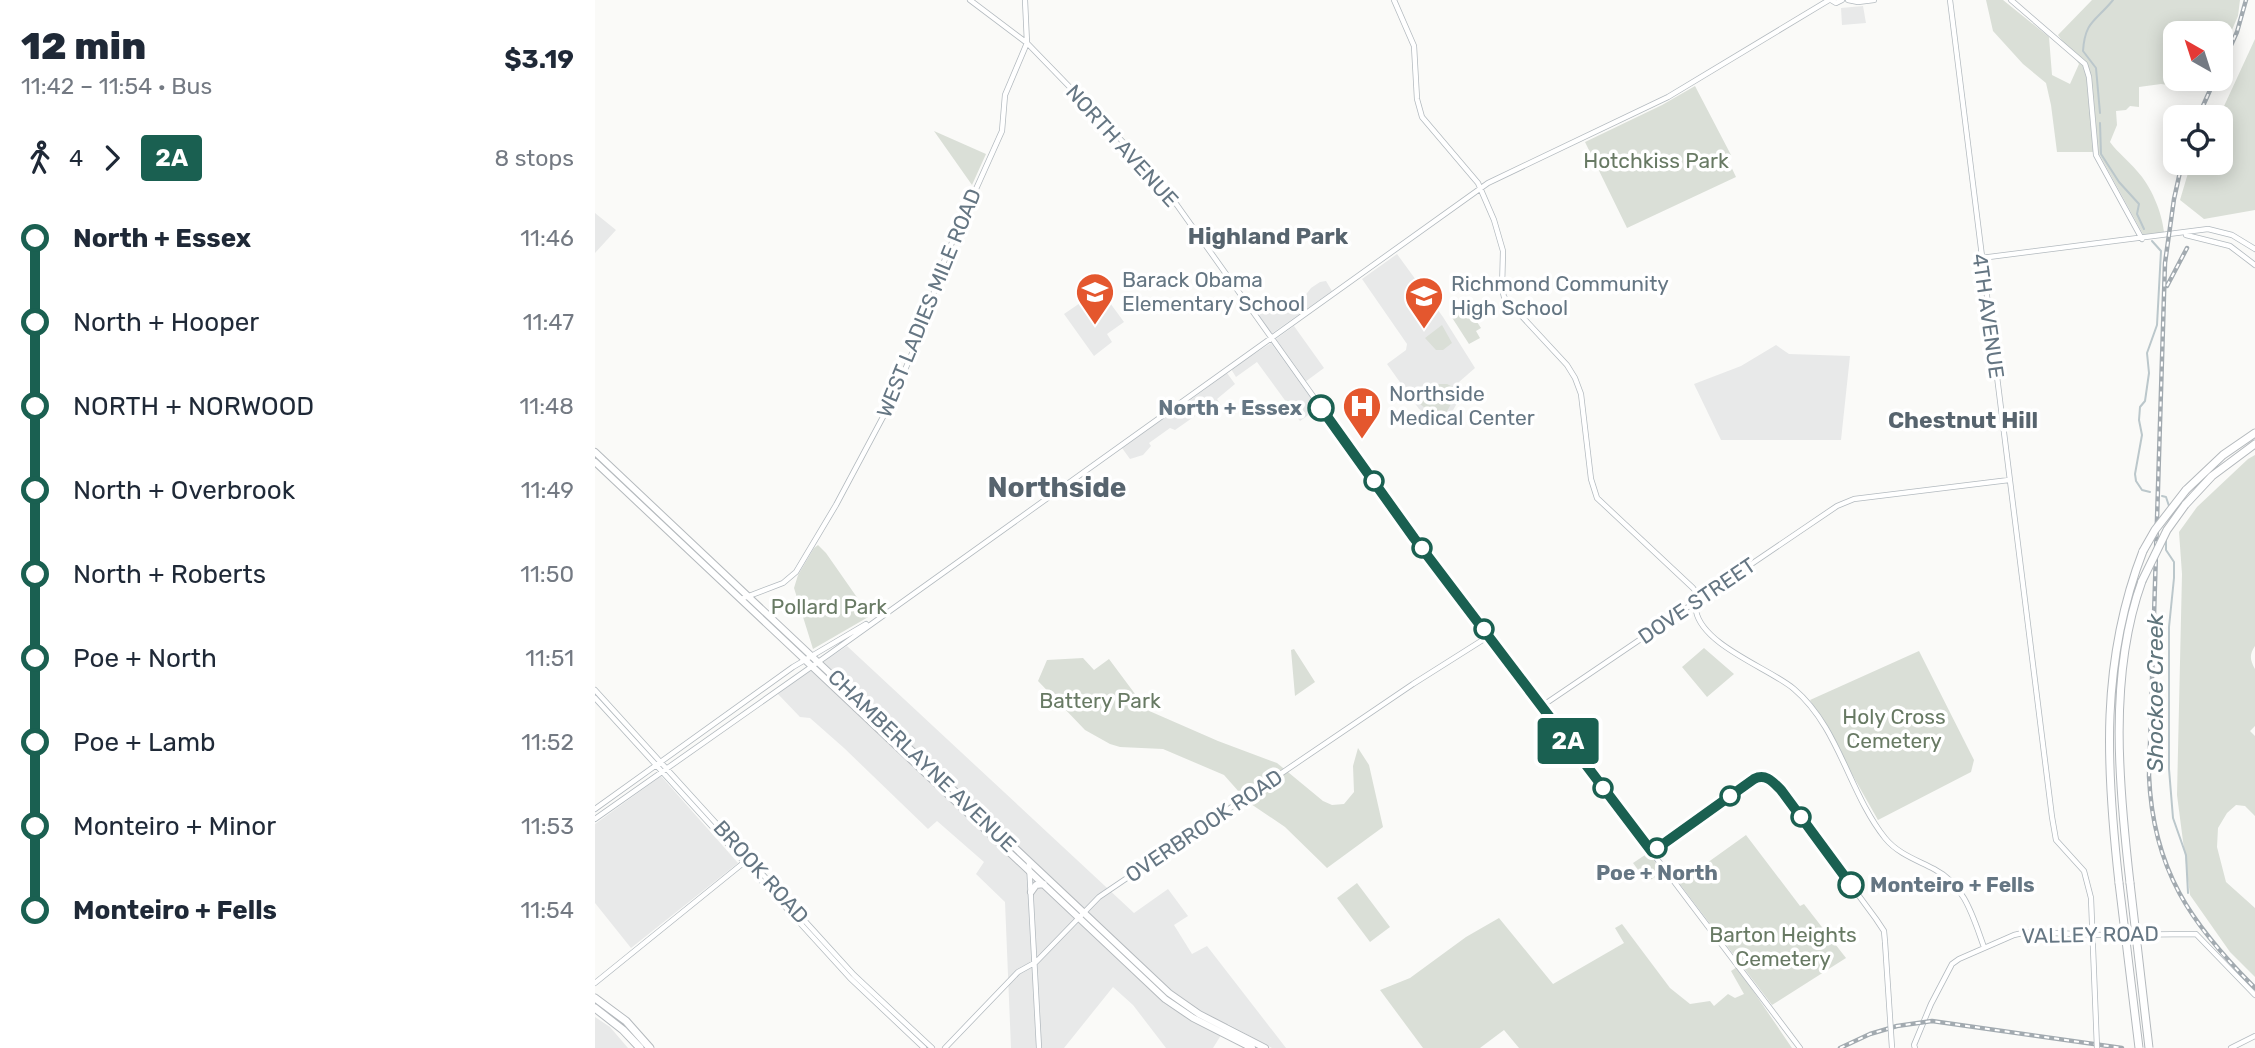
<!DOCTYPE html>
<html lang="en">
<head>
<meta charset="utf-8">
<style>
	:root { --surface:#fff; --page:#f6f6f7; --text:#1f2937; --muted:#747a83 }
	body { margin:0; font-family:Rubik,sans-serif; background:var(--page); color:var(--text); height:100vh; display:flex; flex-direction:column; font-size:26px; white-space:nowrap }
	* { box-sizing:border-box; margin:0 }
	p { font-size:23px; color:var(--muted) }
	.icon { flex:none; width:38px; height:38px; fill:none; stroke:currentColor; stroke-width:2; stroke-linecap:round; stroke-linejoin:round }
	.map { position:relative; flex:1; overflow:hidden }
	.drawer { display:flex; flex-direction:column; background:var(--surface); width:595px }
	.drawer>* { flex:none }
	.badge { padding:0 14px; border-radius:5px; font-size:24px; line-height:46px }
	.needle { width:46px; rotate:321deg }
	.controls { position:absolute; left:1568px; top:21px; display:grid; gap:14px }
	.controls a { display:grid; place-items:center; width:70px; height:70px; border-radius:14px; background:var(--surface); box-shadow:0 4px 18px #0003; font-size:35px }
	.map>.badge { position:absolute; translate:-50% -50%; box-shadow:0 0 0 4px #fff }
	.legs { display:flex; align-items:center; gap:10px; height:77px; padding:0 21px; font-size:23px }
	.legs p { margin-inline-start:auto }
	.head { display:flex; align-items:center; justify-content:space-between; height:119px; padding:0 21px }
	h1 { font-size:38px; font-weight:800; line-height:52px }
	ul { padding:0 21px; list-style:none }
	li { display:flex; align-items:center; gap:24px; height:84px; font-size:26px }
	li i { display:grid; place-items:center; width:10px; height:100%; margin:0 9px; background:currentColor }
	li i::after { content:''; width:18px; height:18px; margin:-9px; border:5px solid; border-radius:50%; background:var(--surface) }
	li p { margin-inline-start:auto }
	li:first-child i { background:linear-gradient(#0000 50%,currentColor 0) }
	li:last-child i { background:linear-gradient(currentColor 50%,#0000 0) }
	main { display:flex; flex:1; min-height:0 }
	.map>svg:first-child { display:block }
	.built { fill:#e8e9e9 }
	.green { fill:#dadfd7 }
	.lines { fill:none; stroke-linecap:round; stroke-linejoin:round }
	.stream { stroke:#bbc7cb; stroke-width:2 }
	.secondary-casing { stroke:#b3babf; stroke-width:6 }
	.primary-casing { stroke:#b5babe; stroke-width:8 }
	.highway-casing { stroke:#b4b9bd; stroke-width:9 }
	.secondary { stroke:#fff; stroke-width:4.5 }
	.primary { stroke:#fff; stroke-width:6 }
	.highway { stroke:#fff; stroke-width:7 }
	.rail-casing { stroke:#a2aab0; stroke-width:4.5 }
	.rail { stroke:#fff; stroke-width:2; stroke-dasharray:5; stroke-linecap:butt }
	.secondary-bridge-casing { stroke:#b3babf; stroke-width:6; stroke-linecap:butt }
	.highway-bridge-casing { stroke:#b4b9bd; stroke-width:9; stroke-linecap:butt }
	.secondary-bridge { stroke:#fff; stroke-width:4.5 }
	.highway-bridge { stroke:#fff; stroke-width:7 }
	.line-1-casing { stroke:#fff; stroke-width:16 }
	.line-1 { stroke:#1a6051; stroke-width:10 }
	.stop-1-dot { fill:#fff; stroke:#1a6051; stroke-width:3.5 }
	.labels { text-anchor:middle; stroke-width:7; stroke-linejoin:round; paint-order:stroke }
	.street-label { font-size:21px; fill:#657683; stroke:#fff }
	.park-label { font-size:21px; fill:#687a64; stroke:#fff }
	.poi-label { font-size:21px; fill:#657683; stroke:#fff; text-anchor:start }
	.stop-label { font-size:21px; font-weight:bold; fill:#657683; stroke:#fff; text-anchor:end }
	.neighbourhood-label { font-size:23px; font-weight:bold; fill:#57646e; stroke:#fff }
	.water-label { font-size:23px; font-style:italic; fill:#60757c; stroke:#fff }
	.district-label { font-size:28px; font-weight:bold; fill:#57646e; stroke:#fff }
</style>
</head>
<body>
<main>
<section class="drawer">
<div class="head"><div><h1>12 min</h1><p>11:42 – 11:54 · Bus</p></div><b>$3.19</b></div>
<div class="legs"><svg class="icon" aria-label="walk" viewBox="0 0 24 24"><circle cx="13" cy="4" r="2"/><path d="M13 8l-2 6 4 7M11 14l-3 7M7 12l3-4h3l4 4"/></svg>4<svg class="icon" aria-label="forward" viewBox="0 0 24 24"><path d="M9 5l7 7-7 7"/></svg><b class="badge" style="background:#1a6051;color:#fff">2A</b><p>8 stops</p></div>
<ul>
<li><i style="color:#1a6051"></i><b>North + Essex</b><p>11:46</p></li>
<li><i style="color:#1a6051"></i><span>North + Hooper</span><p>11:47</p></li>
<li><i style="color:#1a6051"></i><span>NORTH + NORWOOD</span><p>11:48</p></li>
<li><i style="color:#1a6051"></i><span>North + Overbrook</span><p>11:49</p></li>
<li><i style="color:#1a6051"></i><span>North + Roberts</span><p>11:50</p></li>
<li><i style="color:#1a6051"></i><span>Poe + North</span><p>11:51</p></li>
<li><i style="color:#1a6051"></i><span>Poe + Lamb</span><p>11:52</p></li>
<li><i style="color:#1a6051"></i><span>Monteiro + Minor</span><p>11:53</p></li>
<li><i style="color:#1a6051"></i><b>Monteiro + Fells</b><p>11:54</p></li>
</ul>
</section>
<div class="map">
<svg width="1660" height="1048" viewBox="0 0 1660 1048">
	<rect width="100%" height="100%" fill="#fafaf8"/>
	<!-- built -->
	<path class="built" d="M1268,6L1271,23L1247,25L1246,8Z
		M0,213L21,230L0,253Z
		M802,254L848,317L880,368L864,382L868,393L854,417L844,423L824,409L792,364L811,350L812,344L767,279Z
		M731,281L737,291L676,334L664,315L681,302L689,312L709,297L716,288L725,282Z
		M507,292L529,322L512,334L517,342L499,356L469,314L488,301L491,304Z
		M699,326L729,368L710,382L681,339Z
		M676,343L723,408L705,421L662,362L641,377L636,369Z
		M1181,345L1194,354L1255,356L1246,440H1126L1099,384L1146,366Z
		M632,373L640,384L622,399L626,405L619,410L613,402L601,411L594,401Z
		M590,403L600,416L580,430L575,428L554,443L556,446L548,455L535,459L527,448Z
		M252,646L539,913L573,889L593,916L579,925L597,954L612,946L691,1048H677L633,1024L618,1048H571L538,1005L518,987L469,1048H416L410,902L381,874L389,862L342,821L333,829L249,748L215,718L205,717L182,693Z
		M66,776L143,863L36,948L0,903V824Z
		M0,1017L15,1027L33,1048H0Z"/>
	<!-- green -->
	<path class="green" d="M1391,0H1408L1454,37L1457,75L1475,84L1484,64L1463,35L1497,0H1645L1643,16L1626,55V33H1580V79H1615L1607,90L1566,84L1544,87V107L1535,106L1531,110L1521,111L1522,125L1515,142C1523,153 1533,160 1542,171C1556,186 1567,212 1569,232L1549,236L1503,152H1462L1456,105L1451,83L1428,64L1398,31Z
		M1660,39V210L1609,219L1585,200L1596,163H1626L1624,117Z
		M1100,86L1136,155L1132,158L1141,177L1032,228L990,142L1067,105Z
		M339,131L391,154L377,185Z
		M872,307L886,328L881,331L885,338L874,344L856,316Z
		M847,325L857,343L848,350H841L830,338Z
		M839,384H852L864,390L847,420H844L818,398L828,388Z
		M1660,455V646C1654,655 1655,660 1660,669V726L1655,731L1660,736V816L1650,806L1641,805L1632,813L1623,828L1622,847L1631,882L1660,908V977L1635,952L1595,895L1582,795L1587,574L1584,532L1602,507L1653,459Z
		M223,545L231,553L275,616L218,649L199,588L203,575L219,548Z
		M1109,648L1139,674L1112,697L1087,667Z
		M699,649L720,682L700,696L696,650Z
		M1324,651L1379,760L1376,772L1283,820L1215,700Z
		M488,658L499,670L514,659L552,710L623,741L682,763L728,801L737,805L749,804L759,792L758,766L763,748L774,765L788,827L732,868L690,827L653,802L629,775L568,749L525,747L515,744L490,730L443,681L452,660Z
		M1151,835L1205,906L1209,904L1251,958L1177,1005L1084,883Z
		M1053,853L1068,872L1052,882L1038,863Z
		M762,883L795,927L775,942L742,898Z
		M904,918L958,984L1029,943L1020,928L1027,924L1075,988L1095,1004L1115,1001L1119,1006L1133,994L1140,998L1149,994L1136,971L1142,967L1197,1048H924L909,1030L885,1048H828L785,990L815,978L871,937Z"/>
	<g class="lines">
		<!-- stream -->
		<path class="stream" d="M1505,113L1501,68L1488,51C1490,21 1500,22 1518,0
			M1505,123L1506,154L1524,182L1544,204L1542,214L1549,229
			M1555,492L1547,490L1541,481L1540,474L1547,435L1544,420L1545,407L1550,401L1554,373L1552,353L1562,325L1566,251L1557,241
			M1567,496L1571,497L1574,506
			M1571,539V550L1579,562V578L1574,627V769L1578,818L1591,855L1593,893"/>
		<!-- secondary casing -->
		<g class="secondary-casing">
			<path id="secondary" d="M375,0L432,43L562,177L819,538L1205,1048
				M799,0L819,46L822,99L827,117L883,183L899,220L908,251L907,289L909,297L972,365L980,378L986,394L996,479L1002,498L1098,588L1103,595C1103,600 1100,606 1101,611C1108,646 1176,669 1199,689C1244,727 1254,793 1290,838C1303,854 1322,860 1339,869C1370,885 1378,917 1389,947
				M1236,0L1241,3L1247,0
				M1253,0L1263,2L1279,0
				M1355,0L1457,817L1461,840L1489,871L1496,898
				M1416,0L1490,64L1494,77L1501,155L1547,239
				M1591,235L1635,246L1660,265
				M1386,258L1613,229L1637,235L1660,249
				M146,599L188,583L201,572L241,505L296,402L322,342L351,256L407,131L410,95L432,43L430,0
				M0,690L259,975L337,1048
				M0,698L255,978L329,1048
				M947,706L1242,506L1259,499L1414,480
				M0,809L198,667L271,624
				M0,819L236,653L893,183L1073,97L1234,0
				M1057,852L1159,779C1171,773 1178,782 1186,790L1281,919L1289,931L1290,942
				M434,863L444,1048
				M0,983L152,860
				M350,1048L423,972L441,962L504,897L818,684L894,636
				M1320,1048L1319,1045L1336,1004L1357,964L1364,959L1419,935L1432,932L1508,935L1601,934L1660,995
				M1636,1048L1660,1036"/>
		</g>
		<!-- primary casing -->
		<g class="primary-casing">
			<path id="primary" d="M0,452L574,993L604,1014L670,1048
				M0,462L570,999L598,1018L657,1048
				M436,892L441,885L449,884"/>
		</g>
		<!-- highway casing -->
		<g class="highway-casing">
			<path id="highway" d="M1591,490L1628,455L1660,433
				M1590,505L1617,476L1660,444
				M1524,883C1511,767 1505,662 1548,551
				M1535,883C1524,787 1513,675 1547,581
				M0,998L31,1021L55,1048
				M0,1008L28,1030L45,1048"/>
		</g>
		<!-- secondary -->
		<use href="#secondary" class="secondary"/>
		<!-- primary -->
		<use href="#primary" class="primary"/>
		<!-- highway -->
		<use href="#highway" class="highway"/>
		<!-- rail casing -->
		<g class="rail-casing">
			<path id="rail" d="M1626,67L1642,32L1651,0
				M1603,117L1620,79
				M1587,163L1579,199L1570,263L1554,776C1558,870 1596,924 1660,988
				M1572,286L1592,248
				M1245,1048L1275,1034L1302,1026L1337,1021L1527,1048"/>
		</g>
		<!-- rail -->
		<use href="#rail" class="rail"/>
		<!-- secondary-bridge casing -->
		<g class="secondary-bridge-casing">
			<path id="secondary-bridge" d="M1496,898L1502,1048
				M1290,942L1297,1048"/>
		</g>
		<!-- highway-bridge casing -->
		<g class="highway-bridge-casing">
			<path id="highway-bridge" d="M1548,551L1560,530L1591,490
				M1547,581L1572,530L1590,505
				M1524,883L1544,1048
				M1535,883L1554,1048"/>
		</g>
		<!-- secondary-bridge -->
		<use href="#secondary-bridge" class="secondary-bridge"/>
		<!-- highway-bridge -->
		<use href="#highway-bridge" class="highway-bridge"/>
	</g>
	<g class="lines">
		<!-- line-1 casing -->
		<g class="line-1-casing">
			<path id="line-1" d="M726,408L819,538L1057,852L1159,779C1171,773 1178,782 1186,790L1256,885"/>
		</g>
		<!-- line-1 -->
		<use href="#line-1" class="line-1"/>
	</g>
	<!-- icons -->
	<defs>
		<g id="school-pin" transform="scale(2.0125)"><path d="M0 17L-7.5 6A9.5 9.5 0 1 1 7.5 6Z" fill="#e4572e" stroke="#fff"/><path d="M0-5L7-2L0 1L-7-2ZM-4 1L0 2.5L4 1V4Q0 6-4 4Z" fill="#fff"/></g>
		<g id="hospital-pin" transform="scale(2.0125)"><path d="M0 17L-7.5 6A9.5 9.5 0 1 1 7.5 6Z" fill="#e4572e" stroke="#fff"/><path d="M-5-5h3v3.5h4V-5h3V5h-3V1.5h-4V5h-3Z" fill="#fff"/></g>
	</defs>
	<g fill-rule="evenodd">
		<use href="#school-pin" x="500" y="292"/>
		<use href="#school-pin" x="829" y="296"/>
		<use href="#hospital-pin" x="767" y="406"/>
	</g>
	<!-- markers -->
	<g class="stop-1-dot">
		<circle cx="726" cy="408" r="12"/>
		<circle cx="779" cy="481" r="9"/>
		<circle cx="827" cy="548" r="9"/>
		<circle cx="889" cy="629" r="9"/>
		<circle cx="1008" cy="788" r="9"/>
		<circle cx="1135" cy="796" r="9"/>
		<circle cx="1206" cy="817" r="9"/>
		<circle cx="1062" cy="848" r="9"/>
		<circle cx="1256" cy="885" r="12"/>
	</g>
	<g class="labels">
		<!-- street labels -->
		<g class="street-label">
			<text transform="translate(527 146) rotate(48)" y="7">NORTH AVENUE</text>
			<text transform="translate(334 303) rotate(-68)" y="7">WEST LADIES MILE ROAD</text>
			<text transform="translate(1393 316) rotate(82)" y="7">4TH AVENUE</text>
			<text transform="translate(1102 601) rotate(-34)" y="7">DOVE STREET</text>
			<text transform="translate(327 761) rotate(44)" y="7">CHAMBERLAYNE AVENUE</text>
			<text transform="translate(609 826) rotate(-34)" y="7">OVERBROOK ROAD</text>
			<text transform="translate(166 872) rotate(48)" y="7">BROOK ROAD</text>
			<text transform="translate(1495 935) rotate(-1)" y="7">VALLEY ROAD</text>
		</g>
		<!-- park labels -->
		<g class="park-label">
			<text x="1061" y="168">Hotchkiss Park</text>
			<text x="234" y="614">Pollard Park</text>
			<text x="505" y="708">Battery Park</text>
			<text x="1299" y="724">Holy Cross<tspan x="1299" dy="24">Cemetery</tspan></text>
			<text x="1188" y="942">Barton Heights<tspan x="1188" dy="24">Cemetery</tspan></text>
		</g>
		<!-- poi labels -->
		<g class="poi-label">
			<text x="527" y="287">Barack Obama<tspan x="527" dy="24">Elementary School</tspan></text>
			<text x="856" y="291">Richmond Community<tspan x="856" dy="24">High School</tspan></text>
			<text x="794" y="401">Northside<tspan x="794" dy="24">Medical Center</tspan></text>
		</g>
		<!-- stop labels -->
		<g class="stop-label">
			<text x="707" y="415">North + Essex</text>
			<text x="1062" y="880" text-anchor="middle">Poe + North</text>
			<text x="1275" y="892" text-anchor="start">Monteiro + Fells</text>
		</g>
		<!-- neighbourhood labels -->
		<g class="neighbourhood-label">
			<text x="673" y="244">Highland Park</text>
			<text x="1368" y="428">Chestnut Hill</text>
		</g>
		<!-- water labels -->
		<g class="water-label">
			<text transform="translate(1560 693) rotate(-90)" y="8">Shockoe Creek</text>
		</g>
		<!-- district labels -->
		<g class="district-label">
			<text x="462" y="497">Northside</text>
		</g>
	</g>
</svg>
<div class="controls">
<a><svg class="needle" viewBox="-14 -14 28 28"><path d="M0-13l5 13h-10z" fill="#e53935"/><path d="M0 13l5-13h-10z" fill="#747a83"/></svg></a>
<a><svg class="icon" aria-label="locate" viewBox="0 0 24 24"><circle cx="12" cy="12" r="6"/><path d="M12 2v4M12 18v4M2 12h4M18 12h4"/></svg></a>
</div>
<b class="badge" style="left:973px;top:741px;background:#1a6051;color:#fff">2A</b>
</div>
</main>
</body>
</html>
